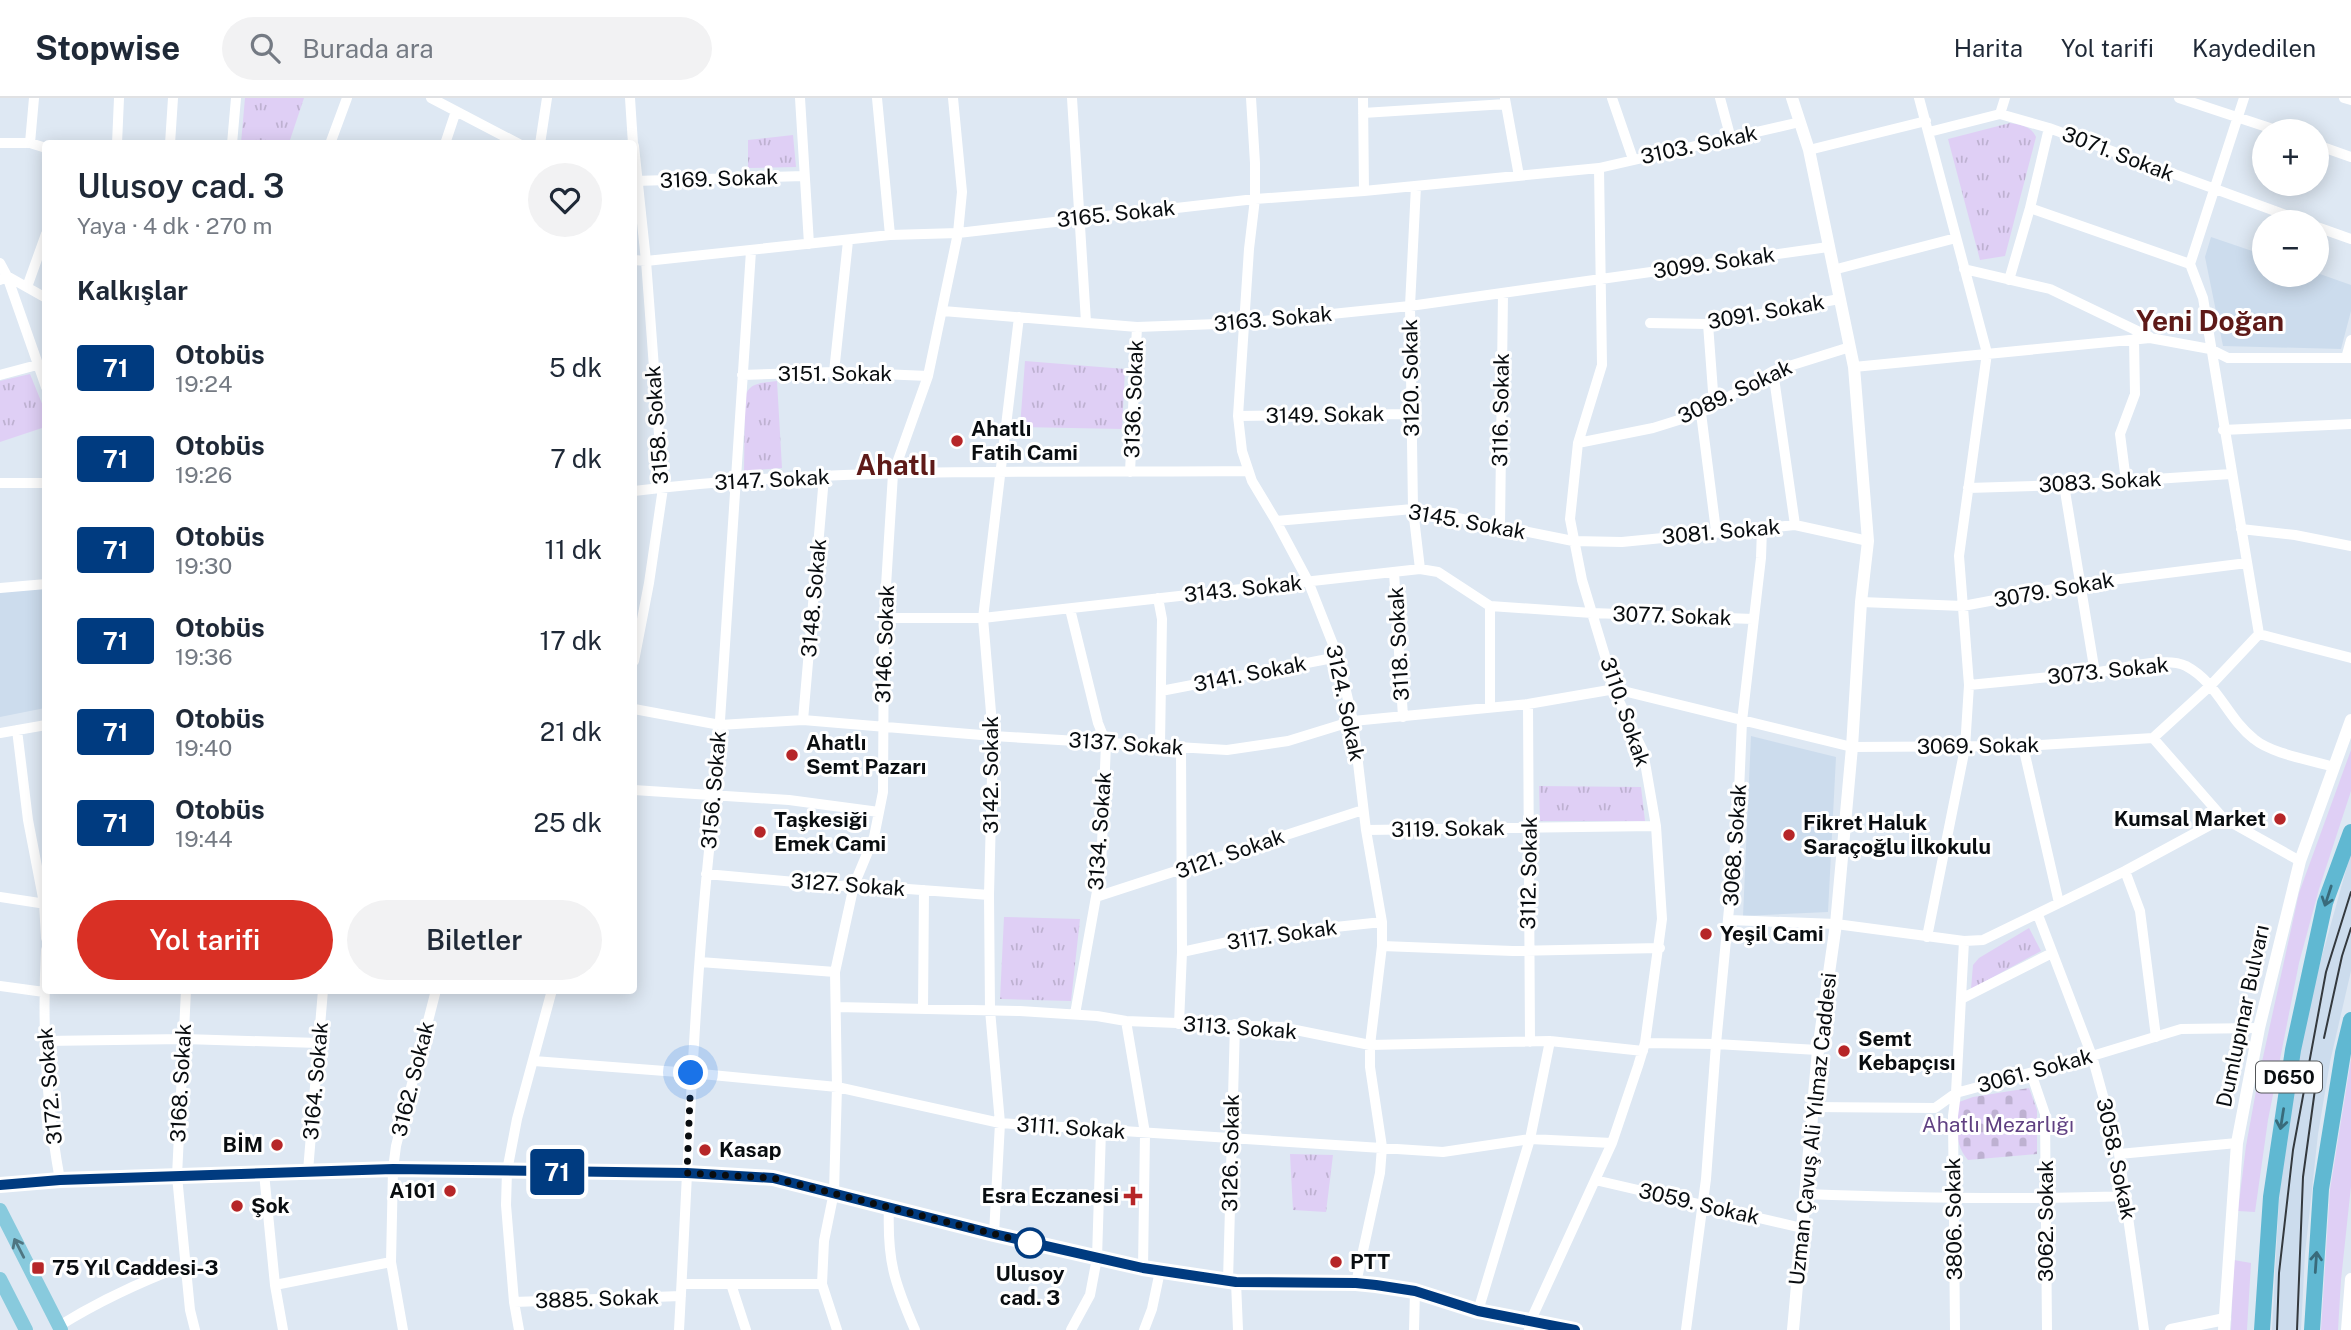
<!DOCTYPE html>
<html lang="tr">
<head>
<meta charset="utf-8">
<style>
	:root { --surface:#fff; --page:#f2f2f3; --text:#1f2937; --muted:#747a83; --line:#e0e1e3; --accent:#d93025 }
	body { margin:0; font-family:"Public Sans",sans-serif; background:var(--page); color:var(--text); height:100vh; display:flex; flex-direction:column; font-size:26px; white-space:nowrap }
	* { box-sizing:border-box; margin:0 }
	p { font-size:23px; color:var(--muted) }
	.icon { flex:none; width:38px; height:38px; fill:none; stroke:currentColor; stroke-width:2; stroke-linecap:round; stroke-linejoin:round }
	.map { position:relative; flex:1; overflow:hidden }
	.details { position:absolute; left:42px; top:42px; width:595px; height:854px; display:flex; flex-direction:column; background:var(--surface); border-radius:7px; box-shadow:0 4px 18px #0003 }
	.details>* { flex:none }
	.badge { padding:0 14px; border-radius:5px; font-size:24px; line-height:46px }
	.buttons { position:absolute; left:2252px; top:21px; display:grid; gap:14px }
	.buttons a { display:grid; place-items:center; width:77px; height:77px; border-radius:50%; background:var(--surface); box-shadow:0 4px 18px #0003; font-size:35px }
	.you { position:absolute; width:35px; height:35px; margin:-18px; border:5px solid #fff; border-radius:50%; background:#1a73e8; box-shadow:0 0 0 10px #1a73e833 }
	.map>.badge { position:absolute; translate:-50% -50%; box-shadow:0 0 0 4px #fff }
	h2 { padding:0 35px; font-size:26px; line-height:63px }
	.round { display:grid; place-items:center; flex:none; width:74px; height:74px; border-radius:37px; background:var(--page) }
	.head { display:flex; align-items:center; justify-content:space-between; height:119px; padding:0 35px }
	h1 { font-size:33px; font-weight:600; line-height:52px }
	.cta { display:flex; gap:14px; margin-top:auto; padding:14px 35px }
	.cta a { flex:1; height:80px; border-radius:42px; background:var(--accent); color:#fff; font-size:28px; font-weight:600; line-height:80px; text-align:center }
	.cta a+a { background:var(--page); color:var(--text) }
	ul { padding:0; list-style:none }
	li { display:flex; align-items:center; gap:21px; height:91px; padding:0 35px }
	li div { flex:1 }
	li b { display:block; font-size:26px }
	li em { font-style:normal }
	li .badge { min-width:77px; font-weight:700; text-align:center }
	header { display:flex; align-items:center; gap:42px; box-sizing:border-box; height:98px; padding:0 35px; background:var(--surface); border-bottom:2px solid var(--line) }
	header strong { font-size:33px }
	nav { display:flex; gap:38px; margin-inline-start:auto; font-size:24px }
	.search { width:490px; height:63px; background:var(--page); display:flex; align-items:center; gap:18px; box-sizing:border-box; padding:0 24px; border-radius:38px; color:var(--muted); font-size:26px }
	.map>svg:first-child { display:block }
	.built { fill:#ccdced }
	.grass { fill:#dfcff5 }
	.cemetery { fill:url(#cemetery-stones) }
	.park { fill:url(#park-tufts) }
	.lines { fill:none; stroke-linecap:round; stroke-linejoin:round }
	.minor { stroke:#fff; stroke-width:10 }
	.tertiary { stroke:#fff; stroke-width:12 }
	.primary { stroke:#88cadd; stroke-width:14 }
	.trunk { stroke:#60b8d2; stroke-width:16 }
	.tram { stroke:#34393e; stroke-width:2 }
	.oneway { stroke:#396b7b }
	.oneway2 { stroke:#4f7581 }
	.line-casing { stroke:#fff; stroke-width:16 }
	.line { stroke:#003b80; stroke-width:10 }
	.walk { stroke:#090d10; stroke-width:7; stroke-dasharray:0 12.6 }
	.poi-dot { fill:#b62628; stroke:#fff; stroke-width:2.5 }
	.stop-dot { fill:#fff; stroke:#003b80; stroke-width:3.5 }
	.labels { text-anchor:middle; stroke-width:6; stroke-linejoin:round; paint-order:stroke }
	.shield { fill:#fff; stroke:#535658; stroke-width:2 }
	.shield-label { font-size:19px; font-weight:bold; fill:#090d10 }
	.street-label { font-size:21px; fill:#090d10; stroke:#fff }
	.poi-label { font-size:21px; font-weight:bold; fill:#090d10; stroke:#fff; text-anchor:start }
	.park-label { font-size:21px; fill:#604182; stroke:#fff }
	.stop-label { font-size:21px; font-weight:bold; fill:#090d10; stroke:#fff }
	.district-label { font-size:28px; font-weight:bold; fill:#5e1a18; stroke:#fff }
</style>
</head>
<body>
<header>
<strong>Stopwise</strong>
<div class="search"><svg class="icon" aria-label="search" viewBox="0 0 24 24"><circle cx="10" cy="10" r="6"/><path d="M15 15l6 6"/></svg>Burada ara</div>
<nav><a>Harita</a><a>Yol tarifi</a><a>Kaydedilen</a></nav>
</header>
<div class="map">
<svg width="2351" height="1232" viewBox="0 0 2351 1232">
	<defs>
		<pattern id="cemetery-stones" width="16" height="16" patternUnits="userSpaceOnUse" patternTransform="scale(1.75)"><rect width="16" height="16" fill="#dfcff5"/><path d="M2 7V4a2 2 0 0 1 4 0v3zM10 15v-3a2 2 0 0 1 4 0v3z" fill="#beb1d1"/></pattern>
		<pattern id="park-tufts" width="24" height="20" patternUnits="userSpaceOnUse" patternTransform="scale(1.75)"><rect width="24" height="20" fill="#dfcff5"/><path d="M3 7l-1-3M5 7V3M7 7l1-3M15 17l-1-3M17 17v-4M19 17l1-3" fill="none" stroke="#beb1d1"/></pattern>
	</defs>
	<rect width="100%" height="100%" fill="#dee8f3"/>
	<!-- built -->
	<path class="built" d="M2211,139L2264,157V177L2317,175L2351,187V213L2341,251L2223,248L2205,159Z
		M45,489V610L0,619V494Z
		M1751,638L1836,659L1828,814L1743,818Z
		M2351,754V873L2330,964L2318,1036L2305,1156L2301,1232H2272L2279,1102L2285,1044L2300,948L2317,876Z"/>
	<!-- grass -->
	<path class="grass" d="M2351,652V693L2319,791L2299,865L2268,1022L2255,1114L2238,1113L2246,1048L2258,982L2299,795Z
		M2351,961V1088L2341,1182L2338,1232H2321L2330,1092Z
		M2234,1162L2251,1165L2247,1232H2231Z"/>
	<!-- cemetery -->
	<path class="cemetery" d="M2029,990L2037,1012V1056L1968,1062C1954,1047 1956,1024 1959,1004L1973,999Z"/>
	<!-- park -->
	<path class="park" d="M245,0H304L289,45H241Z
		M2010,25C2021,27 2031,28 2036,39L2005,158L1980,162L1948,41Z
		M793,37L796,69L748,70V42Z
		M1025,263L1125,271L1122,331L1020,329Z
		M30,276L45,313V329L0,344V283Z
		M777,283L782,370L744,373L745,299C749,284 763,285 777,283Z
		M1539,688L1641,689L1645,723H1540Z
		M1004,819L1080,821L1071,903L1000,901Z
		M2029,830L2041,853L1971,891L1973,867L1979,860Z
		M1290,1056L1333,1057L1326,1114L1293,1112Z"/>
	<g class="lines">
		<!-- minor -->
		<path class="minor" d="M431,0L519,46
			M630,0L633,46
			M800,0L809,146
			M877,0L890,137
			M1072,0L1086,224
			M1251,0L1255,65V101L1249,151L1238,318L1242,353L1252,383L1276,423L1308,483L1338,559L1353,623L1366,732L1382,824V848L1370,947V969L1382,1049L1380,1075L1356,1185
			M1363,0L1364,93
			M1612,0L1633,61
			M1720,0L1731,41
			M1919,0L1987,255L1959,458L1969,587L1965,650L1927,839
			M2179,0L2279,33
			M2344,0L2351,2
			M1505,1L1519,78
			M1363,15L1506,6
			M2000,16L2005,0
			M1929,34L2000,16L2049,30L2305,124
			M0,45H30L46,50
			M30,45L34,0
			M117,46L119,0
			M170,46L173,0
			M232,46L236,0
			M330,46L347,0
			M445,46L456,13
			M540,46L547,0
			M2317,47L2351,59
			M634,48L646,163L663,390L649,485L634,563
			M1809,52L1926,23
			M634,83L804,78
			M1416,88L1410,208L1413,411L1420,471
			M2030,110L2190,166
			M2317,129L2351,141
			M634,162L646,163L890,137L958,135L1255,101L1364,93L1599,70L1800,24
			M0,165L7,178L46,289
			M1964,171L2050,191L2150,239
			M1833,172L1956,140
			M0,182L7,178L46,200
			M2009,182L2030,110L2049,30
			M27,189L46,136
			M943,213L1137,229L1244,225L1410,208L1828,149
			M1650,225L1708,226L1839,201
			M1708,226L1714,307
			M2346,260L2351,242
			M1854,269L2150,240L2210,251L2228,260H2351
			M1773,273L1795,427
			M834,274L848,143
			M0,277L37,267
			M742,277L834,274L928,278
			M1701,315L1716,433
			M1238,318L1412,316
			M2223,332L2351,326
			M1578,345L1653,330L1701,315L1773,273L1850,249
			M1130,374L1137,229
			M2126,383L2120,336L2135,296L2134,241
			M0,385H46
			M2064,387L2095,575
			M1968,390L2064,387L2231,376
			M634,393C836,368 1043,375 1247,373
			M1276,423L1413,411L1573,443L1622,444L1795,427L1868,443
			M1500,428L1503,196
			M2241,431L2295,437L2351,448
			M1394,474L1403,619
			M0,490L46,486
			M1158,500L1162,521L1160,646
			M1861,504L1963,508L2080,486L2247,465
			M1490,508V610
			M1070,511L1098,625L1106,645L1101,771L1075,916
			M884,520H983L1420,471L1438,474L1490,508L1592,515L1753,521
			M2259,536L2351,560
			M1969,587C2010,583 2051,579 2091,575C2116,573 2164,557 2186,568C2218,585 2227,620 2254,641C2272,656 2311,662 2334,669
			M1161,593L1338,559
			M1528,606L1530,944
			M634,611L720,627L803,622L993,638L1227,652L1288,643L1353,623L1528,606L1615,591L1852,649L2023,648L2153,640L2223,720L2300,763
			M803,622L824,379
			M17,632L28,722L44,805L46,840
			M0,635L46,627
			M2153,640L2211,587L2259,536L2203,200L2190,166L2244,0
			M2023,648L2059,805
			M634,692L789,702L879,714
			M1366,732L1656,728
			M2125,773L2140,813L2156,939
			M706,776L840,788L854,787L989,797
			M0,799L46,806
			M1096,799L1363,712
			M2038,817L2092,958L2119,1056L2144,1232
			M1729,822L1836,826L1964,843L1983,842L2125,773L2223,720
			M1382,848L1513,853L1660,850
			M46,852C42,929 46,1006 60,1082
			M1182,854L1260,837L1382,824
			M700,864L835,874
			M0,888L44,894
			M186,892L177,1078L190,1212L195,1232
			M1961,901L2052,855
			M836,909L1020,913L1097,918L1126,923L1281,929L1370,947L1550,943L1643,953
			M923,911L924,792
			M1126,923L1145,1035L1143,1170
			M1179,926L1182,854L1181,650
			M45,943L184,941L319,945
			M1645,945L1716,946L1818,952
			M534,963L691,975L837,989L1000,1025L1443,1054L1530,1041L1612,1045
			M2031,975L2045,1016L2047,1232
			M1812,1009L1935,1010L1956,995L2092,958L2181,931L2259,930
			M2119,1056L2237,1045
			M308,1073L323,892
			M264,1075L275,1187L283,1232
			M1595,1082L1802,1130
			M1805,1096C1912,1100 2019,1102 2127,1098
			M889,1109C887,1162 894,1184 915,1232
			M994,1136L1000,1025L990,912L989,797L993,638L983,520L1019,219
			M1228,1183L1235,926
			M1236,1184L1238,1232
			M682,1186H822
			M731,1186L746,1232
			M275,1187L391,1164
			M514,1204L681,1198
			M1478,1213L1530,1041L1550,943
			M59,1228C99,1203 140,1184 185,1167
			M403,1232L391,1164L393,1071L396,1048L436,892
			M519,1232L514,1204L506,1107L507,1073L517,1021L552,892
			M679,1232C689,1054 694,875 715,698L751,153
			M837,1232L822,1186L824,1143L834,1094L837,989L835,874L854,787L874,739L883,694L884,520L893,376L928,278L958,135L962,94L953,0
			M1071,1232L1090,1197L1097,1160L1101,1032
			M1144,1232L1152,1211L1160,1173
			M1414,1232L1415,1193
			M1529,1232L1530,1224L1612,1045L1638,968L1645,945L1662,821L1656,728L1643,653L1618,601L1582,482L1570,421L1578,345L1602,267L1599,70
			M1686,1232L1706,1081L1716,946L1738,717L1742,623L1761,460L1762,430
			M1955,1232L1953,1018L1956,995L1964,843"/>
		<!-- tertiary -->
		<path class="tertiary" d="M1792,0L1809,52L1854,269L1868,443L1861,504L1852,649L1836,826L1818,952L1793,1232
			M0,1087L60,1082L393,1071L686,1075L773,1080L994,1136L1143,1170L1236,1184L1356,1185L1415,1193L1478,1213L1575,1232
			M2171,1232L2225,1221
			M2224,1232L2237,1045L2259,930L2300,763L2351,622
			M2347,1232L2351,1181"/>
		<!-- primary -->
		<path class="primary" d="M0,1112L61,1232
			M0,1181L26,1232"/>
		<!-- trunk -->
		<path class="trunk" d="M2262,1232L2271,1099L2293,952L2325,805L2351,734
			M2312,1232L2321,1091L2343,955L2351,922"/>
		<!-- tram -->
		<path class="tram" d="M2324,940L2342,858L2351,830
			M2277,1232L2279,1175L2293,1052L2326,874L2351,794
			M2297,1232L2303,1079L2316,984"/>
	</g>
	<!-- one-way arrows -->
	<defs><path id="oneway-shaft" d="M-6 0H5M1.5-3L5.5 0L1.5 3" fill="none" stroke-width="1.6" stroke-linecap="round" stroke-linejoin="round" transform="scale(1.75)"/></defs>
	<g class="oneway">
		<use href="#oneway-shaft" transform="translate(2328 798) rotate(108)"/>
		<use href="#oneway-shaft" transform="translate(2282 1021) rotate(99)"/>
		<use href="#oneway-shaft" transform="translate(2316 1164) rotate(-86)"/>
	</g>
	<use class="oneway2" href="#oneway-shaft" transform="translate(19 1150) rotate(-117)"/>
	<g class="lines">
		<!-- line casing -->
		<g class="line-casing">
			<path id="line" d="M0,1087L60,1082L393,1071L687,1075L773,1080L994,1136L1143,1170L1236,1184L1356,1185L1376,1187L1415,1193L1478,1213L1575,1232"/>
		</g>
		<!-- line -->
		<use href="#line" class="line"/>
		<!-- walk -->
		<path class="walk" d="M691,975L687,1075L773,1080L1030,1145"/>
	</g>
	<!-- markers -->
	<g class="poi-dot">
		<circle cx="957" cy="343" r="7"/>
		<circle cx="792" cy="657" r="7"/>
		<circle cx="2280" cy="721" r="7"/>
		<circle cx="760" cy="734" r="7"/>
		<circle cx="1789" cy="737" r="7"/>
		<circle cx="1706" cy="836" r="7"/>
		<circle cx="1844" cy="953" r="7"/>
		<circle cx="277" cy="1047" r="7"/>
		<circle cx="705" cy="1052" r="7"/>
		<circle cx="450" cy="1093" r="7"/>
		<path d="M1129.5 1087.5h7v7h7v7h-7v7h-7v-7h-7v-7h7z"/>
		<circle cx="237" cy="1108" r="7"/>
		<circle cx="1336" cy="1164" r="7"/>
		<rect x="31" y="1163" width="14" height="14" rx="3.5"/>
	</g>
	<circle class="stop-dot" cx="1030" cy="1145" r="14"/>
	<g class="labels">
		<!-- shield labels -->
		<rect class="shield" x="2256" y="963.5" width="66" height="31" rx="5"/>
		<g class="shield-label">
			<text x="2289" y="986">D650</text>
		</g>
		<!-- street labels -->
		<g class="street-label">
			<text transform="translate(1699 47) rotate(-12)" y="7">3103. Sokak</text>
			<text transform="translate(2118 56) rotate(21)" y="7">3071. Sokak</text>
			<text transform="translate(719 81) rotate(-2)" y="7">3169. Sokak</text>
			<text transform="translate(1116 116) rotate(-6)" y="7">3165. Sokak</text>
			<text transform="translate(1714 165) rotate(-8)" y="7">3099. Sokak</text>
			<text transform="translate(1766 214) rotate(-10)" y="7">3091. Sokak</text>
			<text transform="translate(1273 221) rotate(-5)" y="7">3163. Sokak</text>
			<text x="835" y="283">3151. Sokak</text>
			<text transform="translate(1411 280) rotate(-91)" y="7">3120. Sokak</text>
			<text transform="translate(1735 294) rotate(-25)" y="7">3089. Sokak</text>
			<text transform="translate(1134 301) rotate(-88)" y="7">3136. Sokak</text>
			<text transform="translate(1501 312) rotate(-89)" y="7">3116. Sokak</text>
			<text transform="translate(1325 317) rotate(-1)" y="7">3149. Sokak</text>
			<text transform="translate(657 327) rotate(-94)" y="7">3158. Sokak</text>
			<text transform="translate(772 382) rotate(-3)" y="7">3147. Sokak</text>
			<text transform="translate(2100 384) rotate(-3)" y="7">3083. Sokak</text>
			<text transform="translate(1467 424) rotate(10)" y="7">3145. Sokak</text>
			<text transform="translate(1721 434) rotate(-5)" y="7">3081. Sokak</text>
			<text transform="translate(1243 491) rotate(-6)" y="7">3143. Sokak</text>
			<text transform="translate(2054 492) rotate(-10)" y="7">3079. Sokak</text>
			<text transform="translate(814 500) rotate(-85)" y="7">3148. Sokak</text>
			<text transform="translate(1672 518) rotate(2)" y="7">3077. Sokak</text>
			<text transform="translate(885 546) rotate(-88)" y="7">3146. Sokak</text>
			<text transform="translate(1399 546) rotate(-93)" y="7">3118. Sokak</text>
			<text transform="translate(2108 573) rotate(-6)" y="7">3073. Sokak</text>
			<text transform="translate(1250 576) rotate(-11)" y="7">3141. Sokak</text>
			<text transform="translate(1345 605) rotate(78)" y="7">3124. Sokak</text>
			<text transform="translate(1625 614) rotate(71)" y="7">3110. Sokak</text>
			<text transform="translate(1126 646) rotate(4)" y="7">3137. Sokak</text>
			<text transform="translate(1978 648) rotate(-1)" y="7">3069. Sokak</text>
			<text transform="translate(991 677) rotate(-90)" y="7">3142. Sokak</text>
			<text transform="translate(714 692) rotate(-85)" y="7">3156. Sokak</text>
			<text transform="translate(1448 731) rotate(-1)" y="7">3119. Sokak</text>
			<text transform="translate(1100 733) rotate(-86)" y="7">3134. Sokak</text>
			<text transform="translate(1735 747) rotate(-86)" y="7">3068. Sokak</text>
			<text transform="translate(1230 756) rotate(-19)" y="7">3121. Sokak</text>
			<text transform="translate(1529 775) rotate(-89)" y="7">3112. Sokak</text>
			<text transform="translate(848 787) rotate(4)" y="7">3127. Sokak</text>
			<text transform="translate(1282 837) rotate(-8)" y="7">3117. Sokak</text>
			<text transform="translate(2243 918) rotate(-78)" y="7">Dumlupınar Bulvarı</text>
			<text transform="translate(1240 930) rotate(4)" y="7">3113. Sokak</text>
			<text transform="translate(2035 973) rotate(-15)" y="7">3061. Sokak</text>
			<text transform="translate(413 981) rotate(-76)" y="7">3162. Sokak</text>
			<text transform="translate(316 983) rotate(-85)" y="7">3164. Sokak</text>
			<text transform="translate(181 985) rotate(-87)" y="7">3168. Sokak</text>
			<text transform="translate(50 988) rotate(-95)" y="7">3172. Sokak</text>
			<text transform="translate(1071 1030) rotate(4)" y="7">3111. Sokak</text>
			<text transform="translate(1813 1031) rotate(-84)" y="7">Uzman Çavuş Ali Yılmaz Caddesi</text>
			<text transform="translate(1231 1055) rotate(-89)" y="7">3126. Sokak</text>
			<text transform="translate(2116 1061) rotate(78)" y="7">3058. Sokak</text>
			<text transform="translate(1699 1106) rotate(13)" y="7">3059. Sokak</text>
			<text transform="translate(1954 1121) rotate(-91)" y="7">3806. Sokak</text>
			<text transform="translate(2046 1123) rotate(-90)" y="7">3062. Sokak</text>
			<text transform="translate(597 1201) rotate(-2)" y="7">3885. Sokak</text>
		</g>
		<!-- poi labels -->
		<g class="poi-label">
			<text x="971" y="338">Ahatlı<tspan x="971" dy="24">Fatih Cami</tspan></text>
			<text x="806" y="652">Ahatlı<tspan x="806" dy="24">Semt Pazarı</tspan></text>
			<text x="2266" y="728" text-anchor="end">Kumsal Market</text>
			<text x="774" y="729">Taşkesiği<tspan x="774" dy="24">Emek Cami</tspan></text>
			<text x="1803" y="732">Fikret Haluk<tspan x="1803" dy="24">Saraçoğlu İlkokulu</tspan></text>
			<text x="1720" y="843">Yeşil Cami</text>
			<text x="1858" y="948">Semt<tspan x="1858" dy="24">Kebapçısı</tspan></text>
			<text x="263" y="1054" text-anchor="end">BİM</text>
			<text x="719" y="1059">Kasap</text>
			<text x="436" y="1100" text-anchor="end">A101</text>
			<text x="1119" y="1105" text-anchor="end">Esra Eczanesi</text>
			<text x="251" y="1115">Şok</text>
			<text x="1350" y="1171">PTT</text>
			<text x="52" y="1177">75 Yıl Caddesi-3</text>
		</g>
		<!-- park labels -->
		<g class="park-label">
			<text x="1998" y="1034">Ahatlı Mezarlığı</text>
		</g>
		<!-- stop labels -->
		<g class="stop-label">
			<text x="1030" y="1183">Ulusoy<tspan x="1030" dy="24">cad. 3</tspan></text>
		</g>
		<!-- district labels -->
		<g class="district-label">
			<text x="2210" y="233">Yeni Doğan</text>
			<text x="896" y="377">Ahatlı</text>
		</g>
	</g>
</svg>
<div class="buttons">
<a>+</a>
<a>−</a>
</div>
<div class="you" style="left:691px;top:975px"></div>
<b class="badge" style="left:557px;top:1074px;background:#003b80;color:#fff">71</b>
<section class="details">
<div class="head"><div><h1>Ulusoy cad. 3</h1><p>Yaya · 4 dk · 270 m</p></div><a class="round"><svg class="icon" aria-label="heart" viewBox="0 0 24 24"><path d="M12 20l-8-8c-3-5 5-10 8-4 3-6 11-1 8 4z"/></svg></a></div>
<h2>Kalkışlar</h2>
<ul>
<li><span class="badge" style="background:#003b80;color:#fff">71</span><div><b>Otobüs</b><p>19:24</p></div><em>5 dk</em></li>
<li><span class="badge" style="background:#003b80;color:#fff">71</span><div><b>Otobüs</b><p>19:26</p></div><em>7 dk</em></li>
<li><span class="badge" style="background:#003b80;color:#fff">71</span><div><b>Otobüs</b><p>19:30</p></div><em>11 dk</em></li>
<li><span class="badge" style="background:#003b80;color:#fff">71</span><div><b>Otobüs</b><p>19:36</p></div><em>17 dk</em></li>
<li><span class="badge" style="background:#003b80;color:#fff">71</span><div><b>Otobüs</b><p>19:40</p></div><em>21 dk</em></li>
<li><span class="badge" style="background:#003b80;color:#fff">71</span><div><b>Otobüs</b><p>19:44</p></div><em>25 dk</em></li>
</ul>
<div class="cta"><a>Yol tarifi</a><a>Biletler</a></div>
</section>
</div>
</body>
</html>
